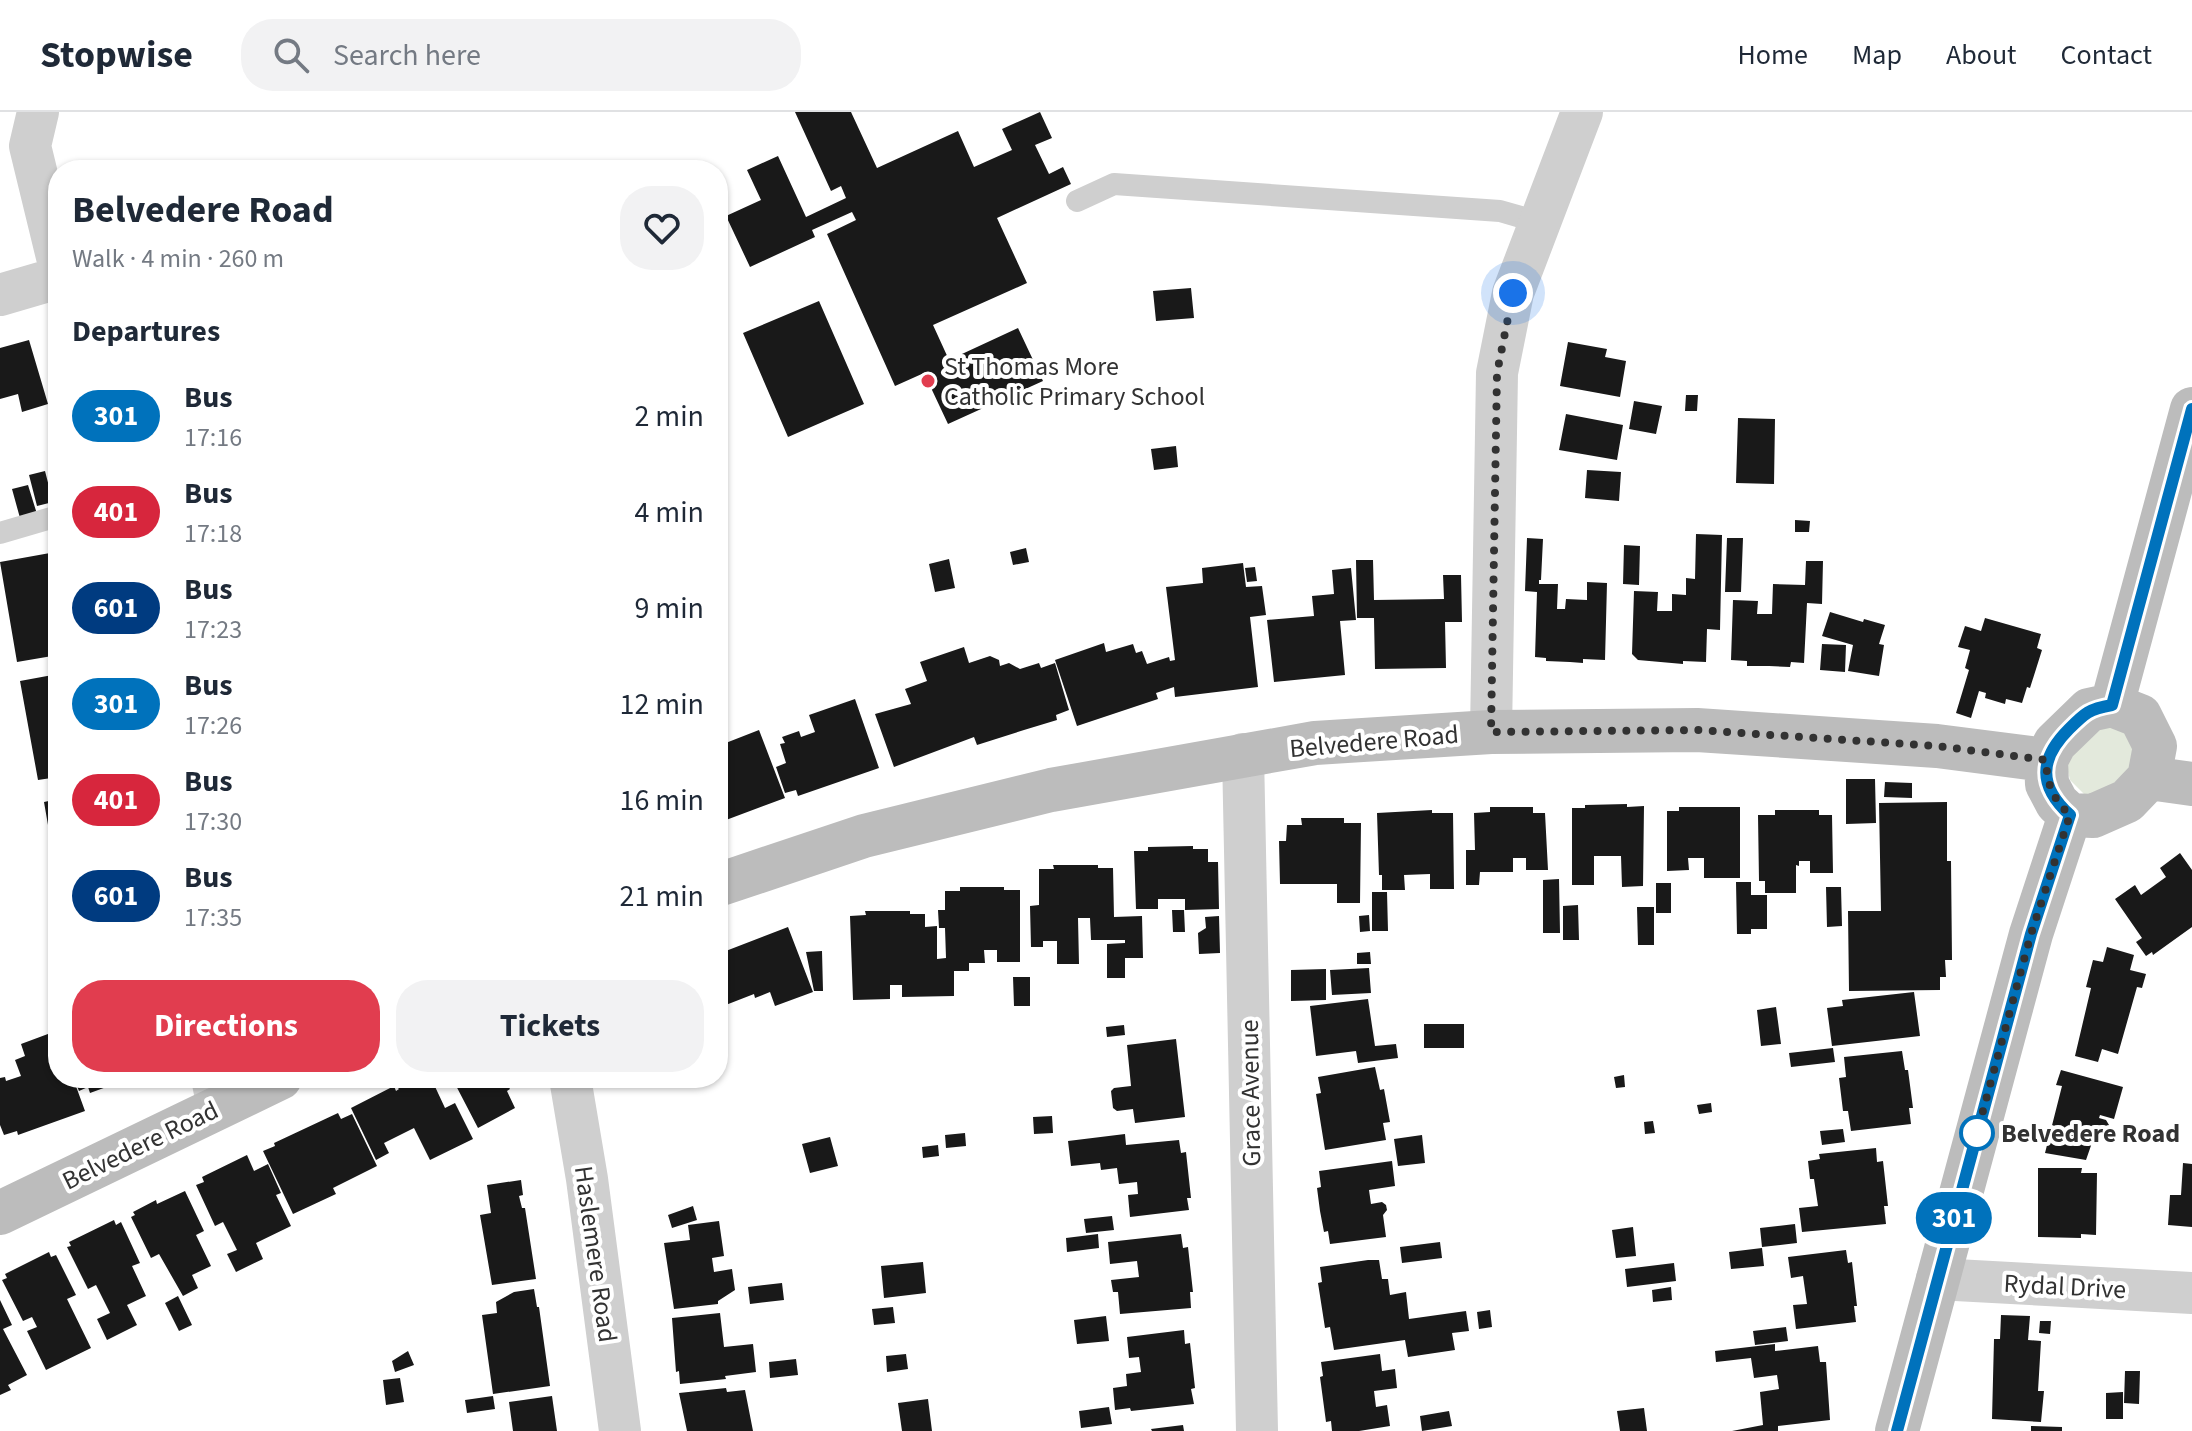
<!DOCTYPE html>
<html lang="en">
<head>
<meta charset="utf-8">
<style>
	:root { --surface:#fff; --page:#f2f2f3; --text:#1f2937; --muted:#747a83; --line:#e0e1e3; --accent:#e13d4f }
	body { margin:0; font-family:"Source Sans 3",sans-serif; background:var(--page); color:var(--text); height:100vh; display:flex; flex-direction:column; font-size:30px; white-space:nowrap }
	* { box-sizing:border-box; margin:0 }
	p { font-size:26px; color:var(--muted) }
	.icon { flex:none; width:44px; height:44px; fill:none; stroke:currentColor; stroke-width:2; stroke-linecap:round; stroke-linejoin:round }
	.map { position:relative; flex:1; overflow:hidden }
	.side { position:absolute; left:48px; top:48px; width:680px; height:928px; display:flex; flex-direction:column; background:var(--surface); border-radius:32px; box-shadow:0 2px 6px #0004 }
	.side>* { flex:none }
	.badge { padding:0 16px; border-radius:26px; font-size:28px; line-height:52px }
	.you { position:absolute; width:40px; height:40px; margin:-20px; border:6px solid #fff; border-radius:50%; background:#1a73e8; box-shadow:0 0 0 12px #1a73e833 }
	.map>.badge { position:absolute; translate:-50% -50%; box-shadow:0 0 0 4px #fff }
	h2 { padding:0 24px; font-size:30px; line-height:72px }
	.round { display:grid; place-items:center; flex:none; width:84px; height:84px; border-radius:32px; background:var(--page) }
	.head { display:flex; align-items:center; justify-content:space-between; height:136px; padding:0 24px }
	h1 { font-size:38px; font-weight:700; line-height:60px }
	.action { display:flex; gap:16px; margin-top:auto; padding:16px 24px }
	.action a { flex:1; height:92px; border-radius:32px; background:var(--accent); color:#fff; font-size:32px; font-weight:700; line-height:92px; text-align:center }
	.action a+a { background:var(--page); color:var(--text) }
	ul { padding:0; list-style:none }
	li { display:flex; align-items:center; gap:24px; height:96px; padding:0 24px }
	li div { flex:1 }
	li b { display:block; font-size:30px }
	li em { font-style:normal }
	li .badge { min-width:88px; font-weight:700; text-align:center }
	header { display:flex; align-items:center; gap:48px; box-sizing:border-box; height:112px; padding:0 40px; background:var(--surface); border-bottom:2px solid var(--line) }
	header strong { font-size:38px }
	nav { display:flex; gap:44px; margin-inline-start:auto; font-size:28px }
	.search { width:560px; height:72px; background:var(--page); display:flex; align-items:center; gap:20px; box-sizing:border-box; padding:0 28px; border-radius:32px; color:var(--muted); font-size:30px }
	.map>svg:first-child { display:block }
	.green { fill:#e3e9dc }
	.building { fill:#191919 }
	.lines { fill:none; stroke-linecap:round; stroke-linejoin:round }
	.lane { stroke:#cfcfcf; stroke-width:22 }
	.street { stroke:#cfcfcf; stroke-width:42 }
	.secondary { stroke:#bcbcbc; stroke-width:44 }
	.line-casing { stroke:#fff; stroke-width:18 }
	.line { stroke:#0072bc; stroke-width:12 }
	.walk { stroke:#323232; stroke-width:8; stroke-dasharray:0 14.4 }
	.poi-dot { fill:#e13d4f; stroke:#fff; stroke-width:3 }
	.stop-dot { fill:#fff; stroke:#0072bc; stroke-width:4 }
	.labels { text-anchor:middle; stroke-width:8; stroke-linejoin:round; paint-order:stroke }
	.poi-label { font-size:26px; fill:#323232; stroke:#fff; text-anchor:start }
	.street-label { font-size:26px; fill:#323232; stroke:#fff }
	.stop-label { font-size:26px; font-weight:bold; fill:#323232; stroke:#fff; text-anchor:start }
</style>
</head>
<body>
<header>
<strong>Stopwise</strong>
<div class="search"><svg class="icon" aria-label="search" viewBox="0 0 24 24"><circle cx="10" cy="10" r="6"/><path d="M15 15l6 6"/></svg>Search here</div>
<nav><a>Home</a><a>Map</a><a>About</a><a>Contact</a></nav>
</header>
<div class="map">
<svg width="2192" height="1319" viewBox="0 0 2192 1319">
	<rect width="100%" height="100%" fill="#fff"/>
	<!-- green -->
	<path class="green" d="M2101,614L2130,618L2135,652L2104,680L2085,683L2070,668L2066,651Z"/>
	<!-- building -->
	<path class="building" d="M795,0H851L877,56L958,19L974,55L1012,38L1002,17L1040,0L1052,26L1035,33L1049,62L1063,55L1071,72L997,106L1027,171L933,213L949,248L1018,216L1043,269L948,312L924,261L895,274L827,122L856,108L852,100L812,118L815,125L750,155L726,104L761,88L747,58L778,44L806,105L846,86L841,74L831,79Z
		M1191,176L1194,206L1156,209L1153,179Z
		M819,189L864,292L788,325L743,221Z
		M29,228L48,292L22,300L18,282L0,287V236Z
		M1568,230L1607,237L1605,245L1626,249L1620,285L1560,274Z
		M1686,283H1698L1697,299H1685Z
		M1634,289L1662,294L1656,322L1629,317Z
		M1566,302L1623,313L1617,348L1559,338Z
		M1738,306L1775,307L1774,372L1736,371Z
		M1176,334L1178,355L1154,358L1151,337Z
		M1587,358L1621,360L1619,389L1585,386Z
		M45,359L53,390L37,394L29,363Z
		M28,373L37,402L20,406L12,377Z
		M1795,408L1810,409L1809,420H1795Z
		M1696,422L1722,423L1720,518L1707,517L1706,550L1683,549V552L1638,548L1632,542L1634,479L1658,480L1657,499H1672V482L1686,483V466L1695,467Z
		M1527,426L1543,427L1541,468H1539V472H1558L1557,497H1565L1566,487L1587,488V470L1607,471L1605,548L1583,547V551L1570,550L1546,549V546L1535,545L1537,480L1525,479Z
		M1727,426H1743L1741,480H1725Z
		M1624,433L1640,434L1639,473L1623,472Z
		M1026,436L1029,450L1013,453L1010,440Z
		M50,441L58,486V543L17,550L0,450Z
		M949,447L955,476L935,480L929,452Z
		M1356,448H1373L1374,488L1444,487L1443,463H1461L1462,510H1445L1446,556L1375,557L1374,506H1357Z
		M1806,449H1823L1822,492L1807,491L1804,551L1791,550L1790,555L1769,554H1747V549L1731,548L1733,488L1758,489L1757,502H1772L1773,472L1805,473Z
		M1243,451L1246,475L1262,474L1266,503L1250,505L1258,575L1175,585L1174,575L1156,581L1158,587L1077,614L1055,548L1104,531L1106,540L1133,532L1136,541L1142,539L1147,552L1169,545L1170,549L1175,548L1166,475L1203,471L1202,456Z
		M1255,455L1257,469L1247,470L1245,456Z
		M1351,456L1356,508L1340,509L1345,563L1274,570L1267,508L1314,504L1312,484L1334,482L1332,458Z
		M1830,500L1863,510L1864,507L1885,513L1879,532L1884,533L1879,564L1848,559L1853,533L1822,524Z
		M1985,506L2041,522L2037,536L2042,538L2030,576L2027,575L2022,591L2006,587L2005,592L1985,586L1986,581L1979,579L1971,606L1956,601L1969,558L1965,556L1970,538L1958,535L1965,514L1981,519Z
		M1822,532L1846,533L1845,560L1820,558Z
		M964,535L969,551L990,544L999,548L1000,554L1009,551L1020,557L1039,551L1041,556L1055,551L1069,598L1056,603L1057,608L1024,618L977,633L974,625L894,655L875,602L911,592L905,577L927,569L920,550Z
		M58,562V665L38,668L20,569Z
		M855,587L879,656L798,684L796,678L785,681L776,655L786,651L780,632L785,631L782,625L799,619L801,625L815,620L809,603Z
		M759,618L785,686L718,711V634Z
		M1846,667H1875L1876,711L1846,712Z
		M1885,670L1912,671V686L1884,685Z
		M58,687V758L56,759L44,690Z
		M1947,690V749H1951L1952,848H1945L1946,865H1940V878L1849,879L1848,799H1881L1879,691Z
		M1627,692V695L1644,694L1643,774L1622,775L1621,744H1594V773H1572V696H1585V693Z
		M1490,695H1533V701H1545L1548,758H1526V746H1513V760H1480L1479,773H1466V738H1475L1474,701L1490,700Z
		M1679,695H1740V766H1704V746H1688L1689,758L1667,759V699H1679Z
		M1432,698V701H1453L1454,777H1430V762L1404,763L1405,778H1382V763H1379L1377,701Z
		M1775,698H1819V703H1832L1833,761H1810V749H1799V754L1796,753V781H1765V769H1759L1758,703H1775Z
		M1301,706H1344V711H1361L1360,791H1337V772H1280L1279,729H1286L1287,713H1302Z
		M1193,734V737H1208V750H1218L1219,797L1185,798V787H1158V797H1136L1134,739H1148V735Z
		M2180,741L2192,758V815L2153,843L2152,840L2146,844L2136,830L2142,826L2115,787L2135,773L2141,783L2166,765L2160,756Z
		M1053,753H1098V756H1113L1114,805L1142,804L1143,846H1125V866H1107V832L1125,831V828H1091L1090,806H1078L1079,852H1057V829H1043V835H1031L1030,794L1039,793V757H1054Z
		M1559,767L1560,821H1543V768Z
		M1736,770H1751V783H1767V817H1751V822H1737Z
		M1656,771H1671V801H1656Z
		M960,775H1004V778H1020V850H997V838H984L985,851H969V859H954V884L902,885V873H890V887L853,888L850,804L866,803L865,799H910V802H925V815L937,814V847L946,846L945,816H939L938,798H945V779H960Z
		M1826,775H1841L1842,814L1827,815Z
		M1372,780H1387L1388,819H1372Z
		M1578,793L1579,828H1563V794Z
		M1637,795H1654V833H1638Z
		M1172,798H1184L1185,820H1173Z
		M1369,803L1370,819L1360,820L1359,804Z
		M1219,804L1220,841L1199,842L1198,821L1206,816L1205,805Z
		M788,815L813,880L775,894L770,880L755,886L754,882L718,896V842Z
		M2107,835L2134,843L2130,858L2146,862L2142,876L2137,875L2118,942L2102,937L2098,950L2075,944L2091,876L2086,875L2093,848L2103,850Z
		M822,839L823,879H814L806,840Z
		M1370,840L1371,852H1357V841Z
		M1369,856L1371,881L1332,883L1330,858Z
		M1326,857V888L1291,889V858Z
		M1013,865H1030V894H1014Z
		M1914,880L1920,924L1832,934L1827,896L1843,894L1842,888Z
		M1368,887L1375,934L1396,932L1398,946L1358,951L1356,939L1316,944L1310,894Z
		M1776,895L1781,932L1761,934L1757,898Z
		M1424,912H1464V936H1424Z
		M1124,913L1125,923L1107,925L1106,915Z
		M56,919L58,966H73L85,999L18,1023L17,1019L4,1023L0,1013V966L5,965L6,969L21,964L15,948L25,944L21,932Z
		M1176,927L1185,1005L1135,1011L1133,997L1117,999L1113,996L1111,979L1114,976L1131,974L1127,933Z
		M1833,936L1835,950L1791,955L1789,941Z
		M1902,939L1905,958H1908L1913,996H1909L1911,1012L1851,1019L1848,999H1843L1839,966L1846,965L1844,945Z
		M1375,955L1380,978L1384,977L1390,1010L1383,1011L1386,1028L1325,1038L1316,982L1321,981L1318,965Z
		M2061,958L2123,975L2114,1007L2100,1003L2099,1006L2106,1008L2109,1013L2107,1022H2095L2086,1048L2045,1041L2062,974L2056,973Z
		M1624,963L1625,975L1616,976L1614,965Z
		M74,966H131L90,981L88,975L79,979Z
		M422,966H431L445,996L455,991L473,1027L430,1048L414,1016L384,1031L389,1041L376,1048L351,996L394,974L396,979L399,977L397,975Z
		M452,966H519L507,972L510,977L507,979L515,996L478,1016Z
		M1711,991L1712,1000L1699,1002L1697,993Z
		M338,1001L341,1007L352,1002L377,1054L333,1076L336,1082L293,1102L263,1039L275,1034L274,1031Z
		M1052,1004L1053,1021L1034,1022L1033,1005Z
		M1653,1009L1655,1021L1645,1022L1644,1010Z
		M1843,1017L1845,1030L1822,1033L1820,1019Z
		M965,1021L966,1034L946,1036L945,1023Z
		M1125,1022L1126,1033L1179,1028L1181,1041L1186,1040L1191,1086H1187L1189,1098L1130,1105L1128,1083L1138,1082L1137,1070L1119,1072L1117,1056L1101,1058L1100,1051L1071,1054L1068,1029Z
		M1422,1023L1425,1051L1398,1054L1394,1027Z
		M830,1025L838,1054L810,1061L802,1032Z
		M938,1033L939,1044L923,1046L922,1035Z
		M1876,1036L1877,1050L1883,1049L1888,1094H1884L1886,1112L1802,1120L1799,1096L1818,1094L1814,1067H1810L1808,1049L1820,1047L1819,1042Z
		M247,1043L254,1059L268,1052L281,1081L276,1083L291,1114L256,1131L263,1147L236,1160L227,1142L237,1138L223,1110L215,1114L196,1073L204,1070L202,1065Z
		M1392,1049L1395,1074L1369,1078L1371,1092L1382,1090L1386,1093L1387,1098L1383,1103L1386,1125L1330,1132L1328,1119L1324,1120L1320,1099L1317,1076L1321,1075L1319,1059Z
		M2183,1051L2192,1052V1115L2168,1113L2170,1083H2181Z
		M2038,1056H2082L2081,1061H2097L2096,1123L2081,1122V1126L2038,1125Z
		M521,1068L523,1083L519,1084L522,1096H525L536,1167L492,1173L480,1103L491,1101L487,1073Z
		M185,1079L204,1119L196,1123L211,1154L192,1163L198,1176L183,1184L159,1142L151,1146L131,1105L135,1103L133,1100L156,1088L157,1092Z
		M693,1094L697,1108L672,1116L668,1103Z
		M1112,1104L1114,1118L1086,1121L1084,1107Z
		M114,1108L116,1113L121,1110L140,1151L132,1154L146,1184L127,1193L137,1213L107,1228L97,1207L110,1201L96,1173L88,1177L67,1135L71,1134L69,1130Z
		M719,1109L724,1144L712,1146L714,1160L732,1157L735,1178L718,1189V1192L674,1197L664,1131L690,1128L688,1113Z
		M1795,1112L1797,1131L1762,1135L1760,1116Z
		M1633,1115L1636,1144L1616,1146L1612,1118Z
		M1098,1122L1099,1136L1067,1140L1066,1126Z
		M1181,1122L1183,1136L1188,1135L1193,1180H1190L1191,1196L1120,1202L1118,1180H1113L1111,1168L1139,1165L1137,1149L1110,1152L1108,1130Z
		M1440,1130L1442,1146L1402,1151L1400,1135Z
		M1762,1136L1764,1154L1731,1157L1729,1140Z
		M1846,1138L1848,1151L1852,1150L1857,1194H1854L1856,1210L1796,1217L1793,1193L1807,1192L1803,1164L1791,1166L1788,1145Z
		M49,1140L51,1145L56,1143L76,1183L67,1187L91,1236L46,1258L27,1219L37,1215L32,1205L23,1209L2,1168L7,1166L5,1162Z
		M1368,1148H1379L1382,1167H1388L1390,1183L1406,1180L1409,1207L1466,1199L1469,1219L1452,1221L1455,1238L1408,1245L1405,1228L1334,1238L1330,1215L1325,1216L1318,1171L1322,1170L1320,1155Z
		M923,1150L926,1181L884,1186L881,1154Z
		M1674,1151L1676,1169L1627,1175L1625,1157Z
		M782,1171L784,1188L750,1192L748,1175Z
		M1671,1175L1672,1188L1653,1190L1652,1178Z
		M534,1177L537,1195H539L550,1274L493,1282L482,1203L497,1201L496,1190L514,1180Z
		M178,1184L192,1213L179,1219L165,1191Z
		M0,1188L12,1213L3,1217L27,1263L8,1273L11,1278L0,1283Z
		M893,1195L895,1211L874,1213L872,1197Z
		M1490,1198L1492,1215L1479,1217L1477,1200Z
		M720,1201L724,1235L753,1232L756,1260L725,1264L726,1267L680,1272L679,1259L676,1260L672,1206Z
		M2001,1203L2030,1204L2028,1228L2041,1229L2038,1279H2044L2041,1310L1992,1307L1994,1227H2000Z
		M1106,1204L1109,1229L1077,1232L1074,1208Z
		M2040,1209H2051L2050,1222L2039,1221Z
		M1786,1215L1788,1229L1755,1233L1753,1219Z
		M1184,1218L1185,1232L1190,1231L1195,1276L1191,1277L1194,1292L1131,1299L1130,1296L1115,1298L1113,1276L1127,1274L1126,1262L1141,1260L1139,1245L1129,1246L1127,1225Z
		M1775,1232V1239L1818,1234L1820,1250H1826L1830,1308L1778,1314V1319H1732L1763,1313L1760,1280L1779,1277L1777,1263L1754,1266L1751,1246L1716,1250L1715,1239Z
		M408,1239L414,1253L395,1260L392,1249Z
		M906,1242L908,1257L887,1260L886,1244Z
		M1380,1242L1382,1259L1395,1257L1397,1276L1374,1279L1376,1295L1387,1293L1390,1314L1359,1319H1332L1331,1309L1326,1310L1320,1265L1323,1264L1321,1250Z
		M796,1247L798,1263L770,1266L769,1250Z
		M2125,1259H2140L2139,1292L2124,1291Z
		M400,1266L404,1290L386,1293L383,1268Z
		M726,1276L727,1280L745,1278L753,1319H687L679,1281Z
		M2123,1280V1307H2106V1281Z
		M493,1284L495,1297L467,1301L465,1288Z
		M552,1284L557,1319H513L509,1290Z
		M928,1287L932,1319H902L898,1291Z
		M1109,1295L1112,1312L1081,1316L1079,1299Z
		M1644,1296L1647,1319H1620L1617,1299Z
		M1449,1299L1452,1314L1422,1319L1420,1304Z
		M1183,1313L1184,1319H1152L1151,1317Z
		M2031,1314L2062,1315V1319H2031Z"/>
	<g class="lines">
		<!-- lane -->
		<path class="lane" d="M1077,89L1114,72L1500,99L1538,110
			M0,421L58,404"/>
		<!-- street -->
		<path class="street" d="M38,0L30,34L58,149
			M0,183L58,166
			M1491,620L1497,261L1513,181L1582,0
			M1243,642L1257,1319
			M212,966L218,996
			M570,966L587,1067L620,1319
			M1937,1167L2192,1181"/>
		<!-- secondary -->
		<path class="secondary" d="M2112,593L2140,604L2155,634L2149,666L2127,689L2093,704L2070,703L2057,691L2047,672L2046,648L2055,631L2089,598Z
			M2112,593L2192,297
			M2149,666L2192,672
			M718,773L864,724L1051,678L1315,631L1491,620L1697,618L1937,634L2046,648
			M0,1101L280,966
			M1897,1319L2031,822L2070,703"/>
	</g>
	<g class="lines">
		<!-- line casing -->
		<g class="line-casing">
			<path id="line" d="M1897,1319L2031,822L2070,703C2038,674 2039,647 2069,617C2085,601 2089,597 2112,593L2192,297"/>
		</g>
		<!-- line -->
		<use href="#line" class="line"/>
		<!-- walk -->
		<path class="walk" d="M1513,181L1497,261L1491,620L1697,618L1937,634L2046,648C2047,672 2052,686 2070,703L2031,822L1977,1021"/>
	</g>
	<!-- markers -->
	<circle class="poi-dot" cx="928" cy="269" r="8"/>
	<circle class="stop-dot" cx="1977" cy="1021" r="16"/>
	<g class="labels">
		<!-- poi labels -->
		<g class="poi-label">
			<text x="944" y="263">St Thomas More<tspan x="944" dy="30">Catholic Primary School</tspan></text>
		</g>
		<!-- street labels -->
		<g class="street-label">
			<text transform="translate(1374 629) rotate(-5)" y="9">Belvedere Road</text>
			<text transform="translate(1250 981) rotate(-91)" y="9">Grace Avenue</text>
			<text transform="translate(140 1033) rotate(-26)" y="9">Belvedere Road</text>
			<text transform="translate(596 1142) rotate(82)" y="9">Haslemere Road</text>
			<text transform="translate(2065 1174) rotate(3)" y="9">Rydal Drive</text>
		</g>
		<!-- stop labels -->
		<g class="stop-label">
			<text x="2001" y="1030">Belvedere Road</text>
		</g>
	</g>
</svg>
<div class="you" style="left:1513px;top:181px"></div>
<b class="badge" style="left:1954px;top:1106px;background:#0072bc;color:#fff">301</b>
<section class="side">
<div class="head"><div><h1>Belvedere Road</h1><p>Walk · 4 min · 260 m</p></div><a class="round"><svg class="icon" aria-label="heart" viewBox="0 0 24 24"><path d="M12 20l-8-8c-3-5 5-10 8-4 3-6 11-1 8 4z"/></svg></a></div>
<h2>Departures</h2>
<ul>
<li><span class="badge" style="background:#0072bc;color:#fff">301</span><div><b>Bus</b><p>17:16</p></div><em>2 min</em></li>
<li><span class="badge" style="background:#d7263d;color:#fff">401</span><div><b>Bus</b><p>17:18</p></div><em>4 min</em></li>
<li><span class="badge" style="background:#003b80;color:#fff">601</span><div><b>Bus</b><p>17:23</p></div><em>9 min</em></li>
<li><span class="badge" style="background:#0072bc;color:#fff">301</span><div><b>Bus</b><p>17:26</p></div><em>12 min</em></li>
<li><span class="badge" style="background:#d7263d;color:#fff">401</span><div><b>Bus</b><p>17:30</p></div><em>16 min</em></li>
<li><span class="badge" style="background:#003b80;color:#fff">601</span><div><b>Bus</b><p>17:35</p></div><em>21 min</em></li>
</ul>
<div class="action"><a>Directions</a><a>Tickets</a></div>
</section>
</div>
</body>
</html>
